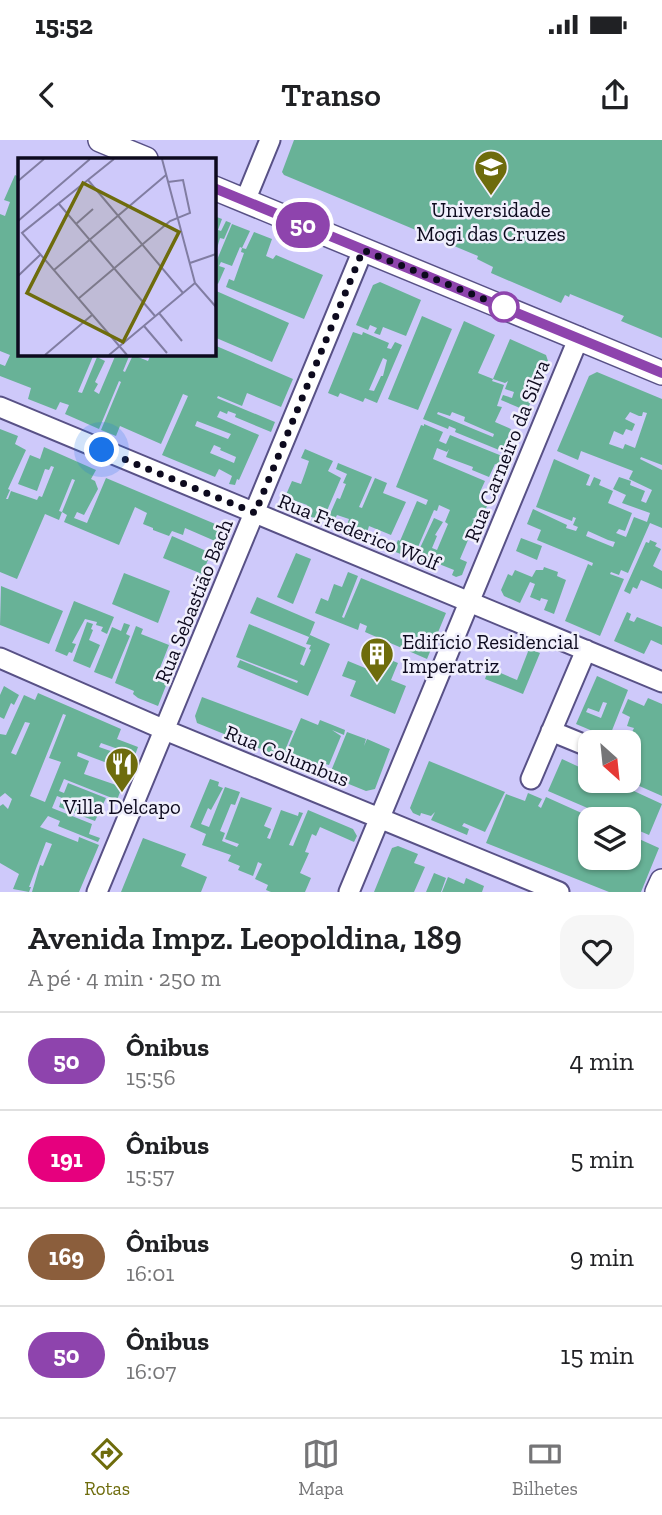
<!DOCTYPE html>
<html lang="pt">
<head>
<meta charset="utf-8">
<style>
	:root { --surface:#fff; --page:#f6f6f6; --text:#202124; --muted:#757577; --line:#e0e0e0; --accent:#6e6c0c }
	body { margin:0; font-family:"Zilla Slab",serif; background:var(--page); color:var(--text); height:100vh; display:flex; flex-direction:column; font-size:26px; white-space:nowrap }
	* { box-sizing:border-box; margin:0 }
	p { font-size:23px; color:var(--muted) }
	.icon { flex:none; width:38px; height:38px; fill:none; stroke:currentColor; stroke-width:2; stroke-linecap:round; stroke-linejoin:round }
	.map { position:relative; height:752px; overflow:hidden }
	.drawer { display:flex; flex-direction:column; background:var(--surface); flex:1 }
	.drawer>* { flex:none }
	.badge { padding:0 14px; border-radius:23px; font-size:24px; line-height:46px }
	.needle { width:46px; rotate:153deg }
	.tools { position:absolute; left:578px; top:590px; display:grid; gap:14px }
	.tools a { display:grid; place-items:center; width:63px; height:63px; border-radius:14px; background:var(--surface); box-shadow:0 2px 5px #0004; font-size:35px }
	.you { position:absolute; width:35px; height:35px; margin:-18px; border:5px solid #fff; border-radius:50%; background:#1a73e8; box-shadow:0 0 0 10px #1a73e833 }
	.map>.badge { position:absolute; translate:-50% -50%; box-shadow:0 0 0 4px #fff }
	.round { display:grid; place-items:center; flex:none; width:74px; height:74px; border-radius:21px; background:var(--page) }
	.summary { display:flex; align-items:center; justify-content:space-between; height:119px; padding:0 28px }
	h1 { font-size:33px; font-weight:600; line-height:52px }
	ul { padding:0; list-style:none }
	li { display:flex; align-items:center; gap:21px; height:98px; padding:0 28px; border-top:2px solid var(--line) }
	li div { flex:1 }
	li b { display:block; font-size:26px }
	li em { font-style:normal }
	li .badge { min-width:77px; font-weight:700; text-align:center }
	.status { display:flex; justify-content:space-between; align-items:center; height:49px; padding:0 35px; background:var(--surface); direction:ltr }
	.status svg { height:19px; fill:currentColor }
	header { display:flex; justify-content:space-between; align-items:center; height:91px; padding:0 28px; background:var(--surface); font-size:32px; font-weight:600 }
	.dock { display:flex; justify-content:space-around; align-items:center; height:98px; border-top:2px solid var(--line); background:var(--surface); font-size:19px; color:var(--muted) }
	.dock a { display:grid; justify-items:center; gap:4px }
	.dock .current { color:var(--accent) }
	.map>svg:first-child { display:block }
	.building { fill:#68b297; fill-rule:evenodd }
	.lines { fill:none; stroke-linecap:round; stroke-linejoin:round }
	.minor-casing { stroke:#585186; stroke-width:23 }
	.major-casing { stroke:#585186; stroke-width:26 }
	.minor { stroke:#fff; stroke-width:19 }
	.major { stroke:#fff; stroke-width:23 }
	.line-casing { stroke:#fff; stroke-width:16 }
	.line { stroke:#8e44ad; stroke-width:10 }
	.walk { stroke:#0d0a1e; stroke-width:7; stroke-dasharray:0 12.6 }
	.stop-dot { fill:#fff; stroke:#8e44ad; stroke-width:3.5 }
	.labels { text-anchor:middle; stroke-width:5; stroke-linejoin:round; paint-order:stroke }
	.poi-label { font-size:21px; fill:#0d0a1e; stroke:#f0effc }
	.street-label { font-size:21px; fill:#0d0a1e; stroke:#f0effc }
	.inset-road { fill:none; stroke:#817da2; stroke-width:2 }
	.view { fill:#6e6c0c; fill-opacity:0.15; stroke:#6e6c0c; stroke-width:3.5 }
	.inset-edge { fill:none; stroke:#0d0a1e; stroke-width:3.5 }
</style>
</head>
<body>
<div class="status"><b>15:52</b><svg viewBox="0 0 49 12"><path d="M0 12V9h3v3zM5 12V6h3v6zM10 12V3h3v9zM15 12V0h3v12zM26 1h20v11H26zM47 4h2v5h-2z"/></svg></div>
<header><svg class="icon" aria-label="back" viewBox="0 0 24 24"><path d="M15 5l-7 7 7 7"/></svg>Transo<svg class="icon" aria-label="share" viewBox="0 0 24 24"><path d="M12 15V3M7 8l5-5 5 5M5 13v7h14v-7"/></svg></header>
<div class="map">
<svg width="662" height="752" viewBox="0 0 662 752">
	<rect width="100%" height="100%" fill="#cec9fa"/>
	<!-- building -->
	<path class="building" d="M294,0H662V198L621,181L624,176L570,154L569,157L565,155L561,163L491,133L493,127L477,119L478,116L284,35L282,32Z
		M15,35L19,37V214H94L78,252L82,253L97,217L105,221L95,242L98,244L94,251L99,254L116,214H130L123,231L125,232L133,215L148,221L151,214H214V205L293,239L281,267L247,253L242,266L218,256L217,258L275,282L271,292L235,277L236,274L228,271L227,274L220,271L217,277L259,295L239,340L237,339L235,345L229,344L232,336L219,329L215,337L162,315L188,256L183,254L161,304L120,286L116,296L101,290L121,242L119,241L99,289L65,274L69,265L60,262L56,270L28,259L31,248L0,236V224L5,226L10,215L0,211V74L5,76L10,62L4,60ZM197,281L231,294L228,299L195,286ZM214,305L221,308L220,310L236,317L234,323L210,313Z
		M214,76L222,79L218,90L221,91L226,81L231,83L224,99L220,98L214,119Z
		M232,84L250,91L242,108L246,109L254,92L272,99L266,116L273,119L276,115L323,135L304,179L226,147L229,139L234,141L244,113L241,112L242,108L240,107L232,126L221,122L219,126L225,128L218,144L214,141V127Z
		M380,142L421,160L406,196L383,187L380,195L374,193L377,188L370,185L368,190L356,185L373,145Z
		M214,150L289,183L272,222L214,197Z
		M422,176L452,189L418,270L388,259Z
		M464,181L495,195L478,233L493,239L510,199L546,215L548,221L527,271L501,260L503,255L512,258L514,252L505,249L508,241L505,243L493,239L492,241L504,245L497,266L502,267L495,282L511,289L506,302L515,306L511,315L455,292L456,289L449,286L448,289L423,279ZM438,272L450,276L452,272L465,277L464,281L494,294L493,297L437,274Z
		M353,192L362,195L363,192L389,203L387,208L391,209L395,202L402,205L377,263L365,258L363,262L340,253L338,257L328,253ZM383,218L387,220L383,236H381L374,251L369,250Z
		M597,232L662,259V325L641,317L640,319L662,330V388L650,383L628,433L621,430L619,435L611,432L610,434L624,439L600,496L565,481L588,424L592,426L593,423L537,400L541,390L527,384L533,369L567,385L566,388L576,391L578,387L573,385L576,378L573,377L572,381L536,367L554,319L590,335L586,345L590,346L594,337L601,340L599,345L613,351L608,363L632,373L625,391L619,389L616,393L626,397L634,377L647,382L650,373L622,363L626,355L613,349L619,337L631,341L630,345L645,351L641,361L646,363L652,350L629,339L633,331L581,311L578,320L557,311L589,236ZM630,272L639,276H642L643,272L647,273L635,308L625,304L623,309L609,304L614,291L623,295L626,289L632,291L635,284L625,279ZM588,391L608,400L615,402L613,407L586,396Z
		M424,284L443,292L439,301L446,304L450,295L502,316L498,325L495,324L489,337L472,330L473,327L446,317L449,309L447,312L437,308L433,319L485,341L480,352L488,364L483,375L472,379L483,383L478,395L471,393L460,419L467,422L462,435L456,437L452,435L454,430L429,420L426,424L393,411L398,400L400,401L417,361L426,365L428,360L396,347L421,285L424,286ZM439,365L450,370L445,382L448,384L437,410L432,408L437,396L435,395L443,382L434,378L420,408L418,407L434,370L437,371Z
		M0,289L18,296L15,304L26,310L8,349L10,350L6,359H8L11,351L37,360L39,356L42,357L54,327L51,326L49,330L45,329L37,351L18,344L30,315L40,319L44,307L96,330L91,339L95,341L98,349L84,375L77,372L74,378L87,383L106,338L220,386L215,401L185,388L183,395L172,391L169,396L153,390V388L143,384L147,373L135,367L119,405L64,382L67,375L62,372L75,340L72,339L59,371L62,372L59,380L45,374L17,439L0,432Z
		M305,309L333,321L328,331L341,338L326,373L330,374L337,358L340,359L346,344L343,343L347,334L336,329L338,323L372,337L359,367L362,368L375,338L387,343L383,353L406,362L391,395L369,386L365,399L345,391L349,379L337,375L332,385L304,374L307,365L285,357L292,341L301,344L305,333L309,321L301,318Z
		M172,396L211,413L202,434L163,418Z
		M521,398L542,406L537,420L516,411Z
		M650,400L657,403L655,406L661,409L653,426L662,431V449L641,440L637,449L633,447L630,454L624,451L646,402L649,403Z
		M296,413L311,419L293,464L277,457Z
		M544,427L558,432L557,436L566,440L554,474L544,470L548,460L541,458L540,461L530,457L535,444L530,442L520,463L504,456L501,450L508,434L512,436L515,430L532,437L536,430H543Z
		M348,432L358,436L342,477L344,478L361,438L446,473L427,519L365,492L367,486L360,483L358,490L315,473L321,458L328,461L334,444L342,447Z
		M124,433L170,451L158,483L112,464Z
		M1,446L63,471L49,504L0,485Z
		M257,457L315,482L309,497L250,473Z
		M74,461L114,477L107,494L101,491L103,487L96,485L97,482L85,479L72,503L76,504L72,513L69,512L67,516L55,511Z
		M627,472L631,474L629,480L634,482L637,477L662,487V505L651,500L644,514L614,501Z
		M87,482L93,484L91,489L93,490L89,500L100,505L90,528L73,521Z
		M124,483L130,485L126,494L130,496L112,539L94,532L112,487L121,491Z
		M249,484L306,508L300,524L304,526L311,510L309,509L311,505L306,504L310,495L330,504L308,556L237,527L240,520L297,543L298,541L236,517Z
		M136,486L143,489L141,494L169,505L156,538L167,543L158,566L138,558L133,554L134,551L115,543Z
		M529,509L540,513L523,554L485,539L489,528L517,540Z
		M371,512L398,523L391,540L406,546L395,574L350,556L356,541L342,536L348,521L365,528Z
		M597,536L628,550L609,598L576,584ZM603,562L607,563L601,578L586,572L588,568L599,572Z
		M4,546L19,555L14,565L11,563L4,579L0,577V555Z
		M38,553L121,589L117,599L138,607L135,615L101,603L99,607L128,617L123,629L78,612L77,616L89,621L84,634L122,647L117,660L64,639L59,651L64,653L68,643L106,658L95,681L59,667L62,658L57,656L52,668L92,684L89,694L100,698L98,702L58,686L60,681L48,676L40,687L78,702L79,697L99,705L79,752H32L40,725L43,726L52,704L46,702L29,747H31L29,752L13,749L19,734L0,723V666L3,664L8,669L12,659L5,653L0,657V594L6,595L24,555L35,560ZM63,574L66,575L49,618L61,622L45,662L30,656ZM25,582L30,583L16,615L11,613Z
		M202,557L293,591L286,608H288L301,578L318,585L320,580L345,590L344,595L332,590L341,596L329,625L319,622L315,631L197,583L195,576Z
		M648,558L662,564V656L628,641L627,602L634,588L627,586L630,577L622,573L628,559L644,566Z
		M347,592L366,599L364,606L367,599L390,609L375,649L366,651L329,636Z
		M562,619L590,632V640H610L662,664L649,695L628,686V679H613L548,651Z
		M429,621L505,652L485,692L464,683L462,686L469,689L467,695L431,680L435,672L431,676L421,673L420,676L413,673L410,668Z
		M210,639L219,642L218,646L223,648L211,670L208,668L201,684L209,687L225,647L240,652L235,665L231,664L220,691L225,693L222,701L237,707L239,704L225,699L241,657L272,668L264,686L271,689L267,698L270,699L281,670L298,676L299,672L303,673L289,705L293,706L308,670L353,689L357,696L354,702L320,687L316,696L312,694L305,712L309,713L300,733L311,738L305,752H271L266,750L268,745L255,739L262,724L258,722L253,736L238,730L240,726L228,721L231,715L202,705L206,694L190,687Z
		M528,653L542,659L538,666L541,668L546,657L595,679H590V718H628V694L659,708L641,752H609L486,703L506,654L525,661Z
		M143,698L186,714L181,726L207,737L201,752H121Z
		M398,706L418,714L414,723L425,727L414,752H374L392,708Z
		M434,733L446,738L441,752H426Z
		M448,737L464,744L466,738L484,746L482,752H442Z"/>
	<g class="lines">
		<!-- minor casing -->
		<g class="minor-casing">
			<path id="minor" d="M245,61L270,0
				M0,267L662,542
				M0,518L165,590L559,752
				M551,591L590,607
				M531,639L586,510
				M97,752L363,110
				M349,752L579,197"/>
		</g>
		<!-- major casing -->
		<g class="major-casing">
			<path id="major" d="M100,0L146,19
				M214,48L662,233
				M657,752L662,741"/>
		</g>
		<!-- minor -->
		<use href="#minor" class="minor"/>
		<!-- major -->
		<use href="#major" class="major"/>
	</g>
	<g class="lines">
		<!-- line casing -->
		<g class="line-casing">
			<path id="line" d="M214,48L662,233"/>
		</g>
		<!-- line -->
		<use href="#line" class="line"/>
		<!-- walk -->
		<path class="walk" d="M102,310L255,373L363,110L504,167"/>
	</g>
	<!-- icons -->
	<defs>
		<g id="university-pin" transform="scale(1.75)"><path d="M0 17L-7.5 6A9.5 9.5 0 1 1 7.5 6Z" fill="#6e6c0c" stroke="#f0effc"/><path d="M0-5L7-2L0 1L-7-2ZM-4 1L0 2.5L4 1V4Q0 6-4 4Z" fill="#fff"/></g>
		<g id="building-pin" transform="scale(1.75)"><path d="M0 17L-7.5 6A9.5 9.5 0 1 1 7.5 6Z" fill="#6e6c0c" stroke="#f0effc"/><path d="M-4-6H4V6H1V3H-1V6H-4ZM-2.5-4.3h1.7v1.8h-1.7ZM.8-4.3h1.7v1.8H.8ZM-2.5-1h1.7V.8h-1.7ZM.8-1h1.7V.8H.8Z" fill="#fff"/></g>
		<g id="restaurant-pin" transform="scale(1.75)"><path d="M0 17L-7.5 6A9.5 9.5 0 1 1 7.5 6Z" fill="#6e6c0c" stroke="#f0effc"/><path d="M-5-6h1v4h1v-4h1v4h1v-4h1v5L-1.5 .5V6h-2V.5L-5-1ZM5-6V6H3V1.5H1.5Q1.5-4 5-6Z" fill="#fff"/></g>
	</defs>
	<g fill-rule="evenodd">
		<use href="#university-pin" x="491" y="27"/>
		<use href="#building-pin" x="377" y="514"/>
		<use href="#restaurant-pin" x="122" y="624"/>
	</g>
	<!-- markers -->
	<circle class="stop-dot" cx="504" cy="167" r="14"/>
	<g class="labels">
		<!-- poi labels -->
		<g class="poi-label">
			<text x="491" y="77">Universidade<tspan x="491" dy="24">Mogi das Cruzes</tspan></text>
			<text x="402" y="509" text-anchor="start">Edifício Residencial<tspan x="402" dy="24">Imperatriz</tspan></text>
			<text x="122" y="674">Villa Delcapo</text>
		</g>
		<!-- street labels -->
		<g class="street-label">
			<text transform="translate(507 311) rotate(-68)" y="7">Rua Carneiro da Silva</text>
			<text transform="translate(359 392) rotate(22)" y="7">Rua Frederico Wolf</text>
			<text transform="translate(194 461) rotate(-68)" y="7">Rua Sebastião Bach</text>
			<text transform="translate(287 616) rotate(22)" y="7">Rua Columbus</text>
		</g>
	</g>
	<!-- overview -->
	<g transform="translate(18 18)">
		<rect width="198" height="198" fill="#cec9fa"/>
		<path class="inset-road" d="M96,1L4,75L109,197M144,1L177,125L198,149M70,22L165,135M0,23L26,1M41,46L137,158M0,63L72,1M58,66L75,51M172,105L198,96M36,112L148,17M0,118L22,97M60,141L152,63L172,55L165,22L150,24M141,155L164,183M126,168L149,195M27,197L74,157M91,197L177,125"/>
		<path class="view" d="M65,25L161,74L105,184L9,135Z"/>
		<rect width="198" height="198" class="inset-edge"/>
	</g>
</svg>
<div class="tools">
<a><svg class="needle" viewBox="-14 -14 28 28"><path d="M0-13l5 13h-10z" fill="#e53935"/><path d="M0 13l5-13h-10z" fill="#757577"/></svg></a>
<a><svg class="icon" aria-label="layers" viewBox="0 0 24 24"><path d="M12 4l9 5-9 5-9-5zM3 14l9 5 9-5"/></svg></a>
</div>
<div class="you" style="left:102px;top:310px"></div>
<b class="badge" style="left:303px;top:85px;background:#8e44ad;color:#fff">50</b>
</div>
<section class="drawer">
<div class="summary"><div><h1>Avenida Impz. Leopoldina, 189</h1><p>A pé · 4 min · 250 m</p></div><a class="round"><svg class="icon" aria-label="heart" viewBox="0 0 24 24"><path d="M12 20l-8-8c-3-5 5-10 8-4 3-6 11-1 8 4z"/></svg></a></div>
<ul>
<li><span class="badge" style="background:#8e44ad;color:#fff">50</span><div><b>Ônibus</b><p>15:56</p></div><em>4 min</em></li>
<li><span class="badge" style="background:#e6007e;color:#fff">191</span><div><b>Ônibus</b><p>15:57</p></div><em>5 min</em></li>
<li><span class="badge" style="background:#8b5e3c;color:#fff">169</span><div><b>Ônibus</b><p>16:01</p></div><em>9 min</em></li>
<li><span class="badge" style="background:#8e44ad;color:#fff">50</span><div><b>Ônibus</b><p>16:07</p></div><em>15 min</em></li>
</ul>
</section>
<nav class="dock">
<a class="current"><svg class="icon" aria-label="directions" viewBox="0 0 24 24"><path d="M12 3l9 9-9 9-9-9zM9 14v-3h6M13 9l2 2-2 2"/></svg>Rotas</a>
<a><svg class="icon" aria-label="map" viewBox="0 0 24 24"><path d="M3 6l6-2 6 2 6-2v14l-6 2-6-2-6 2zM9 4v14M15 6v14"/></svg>Mapa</a>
<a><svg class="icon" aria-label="tickets" viewBox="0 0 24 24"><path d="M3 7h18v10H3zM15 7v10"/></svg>Bilhetes</a>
</nav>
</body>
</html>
